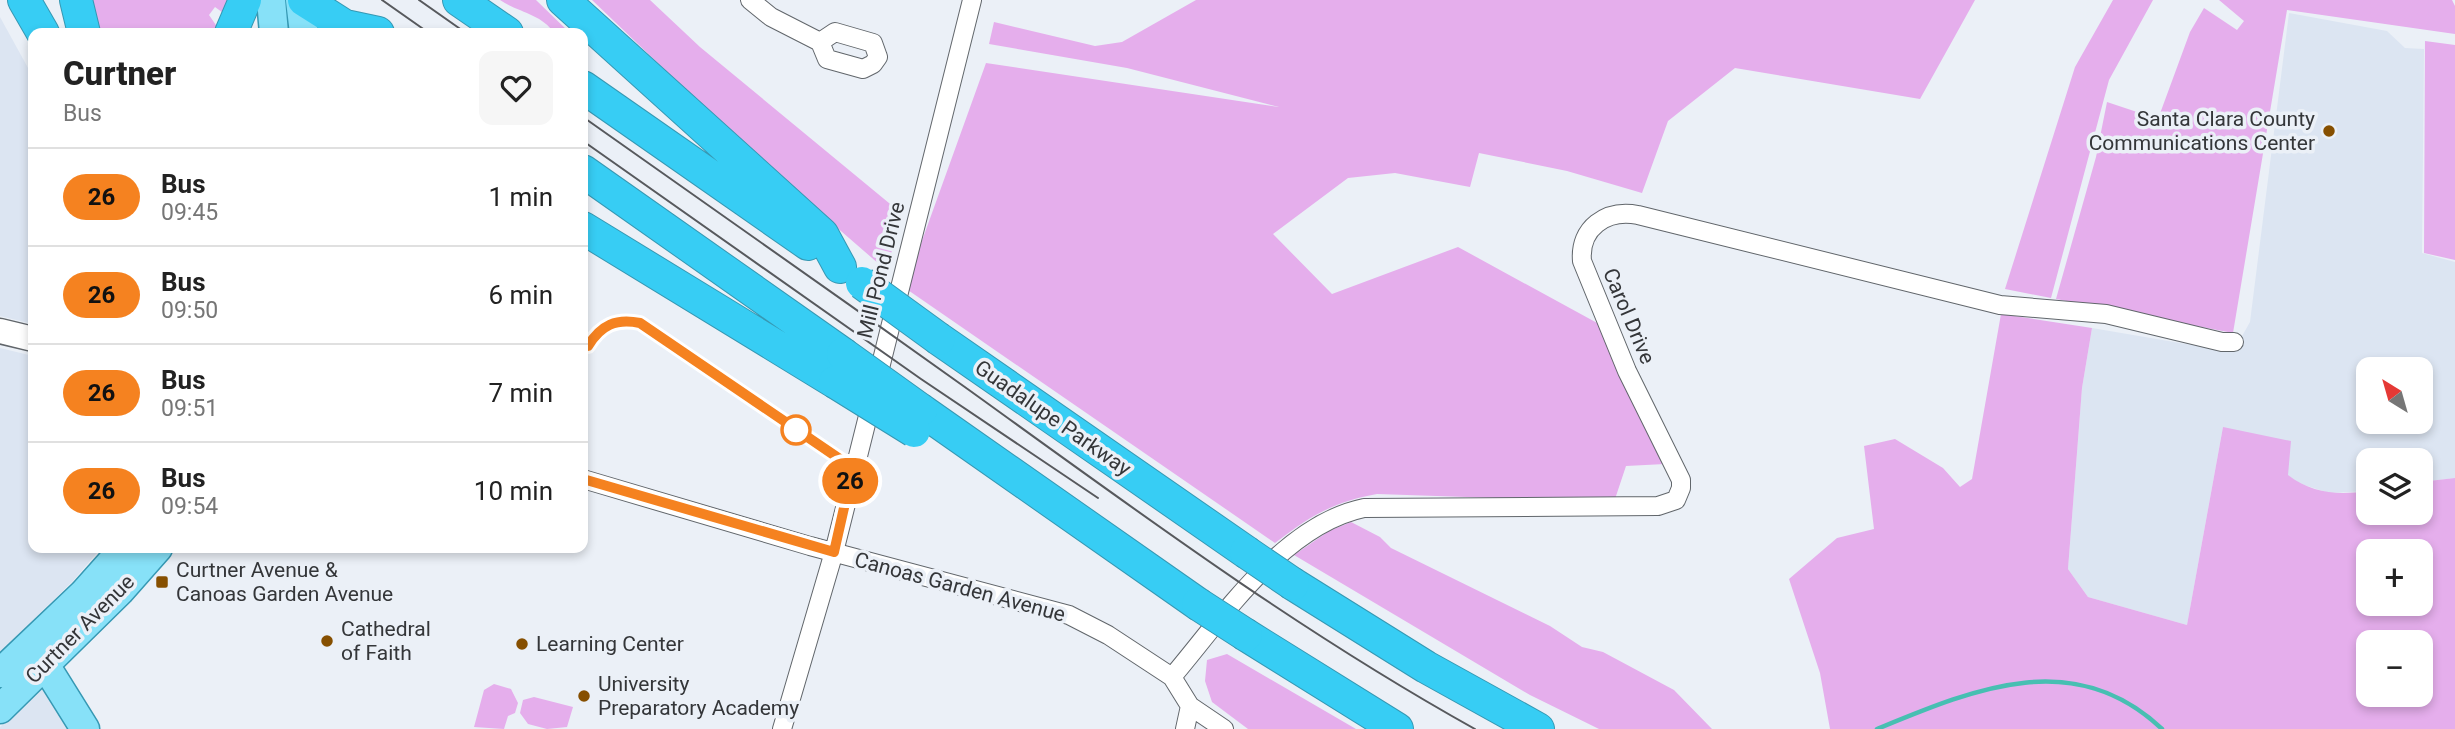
<!DOCTYPE html>
<html lang="en">
<head>
<meta charset="utf-8">
<style>
	:root { --surface:#fff; --page:#f6f6f6; --text:#222; --muted:#767676; --line:#e0e0e0 }
	body { margin:0; font-family:Roboto,sans-serif; background:var(--page); color:var(--text); height:100vh; display:flex; flex-direction:column; font-size:26px; white-space:nowrap }
	* { box-sizing:border-box; margin:0 }
	p { font-size:23px; color:var(--muted) }
	.icon { flex:none; width:38px; height:38px; fill:none; stroke:currentColor; stroke-width:2; stroke-linecap:round; stroke-linejoin:round }
	.map { position:relative; flex:1; overflow:hidden }
	.side { position:absolute; left:28px; top:28px; width:560px; height:525px; display:flex; flex-direction:column; background:var(--surface); border-radius:14px; box-shadow:0 4px 10px #0003 }
	.side>* { flex:none }
	.badge { padding:0 14px; border-radius:23px; font-size:24px; line-height:46px }
	.needle { width:46px; rotate:323deg }
	.controls { position:absolute; left:2356px; top:357px; display:grid; gap:14px }
	.controls a { display:grid; place-items:center; width:77px; height:77px; border-radius:14px; background:var(--surface); box-shadow:0 4px 10px #0003; font-size:35px }
	.map>.badge { position:absolute; translate:-50% -50%; box-shadow:0 0 0 4px #fff }
	.round { display:grid; place-items:center; flex:none; width:74px; height:74px; border-radius:14px; background:var(--page) }
	.head { display:flex; align-items:center; justify-content:space-between; height:119px; padding:0 35px }
	h1 { font-size:33px; font-weight:800; line-height:52px }
	ul { padding:0; list-style:none }
	li { display:flex; align-items:center; gap:21px; height:98px; padding:0 35px; border-top:2px solid var(--line) }
	li div { flex:1 }
	li b { display:block; font-size:26px }
	li em { font-style:normal }
	li .badge { min-width:77px; font-weight:700; text-align:center }
	.map>svg:first-child { display:block }
	.built { fill:#dce5f2; fill-rule:evenodd }
	.green { fill:#e5aeec; fill-rule:evenodd }
	.lines { fill:none; stroke-linecap:round; stroke-linejoin:round }
	.stream { stroke:#47bfb2; stroke-width:4.5 }
	.street-casing { stroke:#61666b; stroke-width:20 }
	.secondary-casing { stroke:#61666b; stroke-width:27 }
	.primary-casing { stroke:#3698b3; stroke-width:31 }
	.highway-casing { stroke:#3698b3; stroke-width:34 }
	.street { stroke:#fff; stroke-width:18 }
	.secondary { stroke:#fff; stroke-width:24 }
	.primary { stroke:#87e1f8; stroke-width:28 }
	.highway { stroke:#37cdf4; stroke-width:32 }
	.tram { stroke:#57595d; stroke-width:2 }
	.highway-bridge-casing { stroke:#3698b3; stroke-width:34; stroke-linecap:butt }
	.highway-bridge { stroke:#37cdf4; stroke-width:32 }
	.line-casing { stroke:#fff; stroke-width:16 }
	.line { stroke:#f58220; stroke-width:10 }
	.poi-dot { fill:#864f00; stroke:#ebf0f7; stroke-width:2.5 }
	.stop-dot { fill:#fff; stroke:#f58220; stroke-width:3.5 }
	.labels { text-anchor:middle; stroke-width:7; stroke-linejoin:round; paint-order:stroke }
	.poi-label { font-size:21px; fill:#343639; stroke:#ebf0f7; text-anchor:start }
	.street-label { font-size:21px; fill:#343639; stroke:#ebf0f7 }
</style>
</head>
<body>
<div class="map">
<svg width="2455" height="729" viewBox="0 0 2455 729">
	<rect width="100%" height="100%" fill="#ebf0f7"/>
	<!-- built -->
	<path class="built" d="M2289,13L2387,31L2405,48L2424,49L2422,253L2455,262V478L2420,482V460H2368V491L2329,493L2298,483L2223,427L2187,625L2088,597L2068,569L2082,388L2092,328L2233,352L2250,322ZM2368,369H2420V422H2368Z
		M0,17L33,77V324L0,316Z
		M0,348L33,356V548H101L73,581L0,652Z
		M44,686L71,729H0V727Z"/>
	<!-- green -->
	<path class="green" d="M92,0H232L226,15L215,7L209,15L218,28L215,33H101L93,17Z
		M500,0H536L569,32L554,33C542,14 517,12 500,0Z
		M592,0H650L700,47L895,208L901,214L887,271L758,159Z
		M1196,0H1975L1920,99L1735,68L1668,121L1642,193L1567,171L1479,153L1470,187L1395,173L1348,178L1273,234L1332,294L1458,247L1599,324L1631,400L1665,464L1626,466L1614,502L1377,494C1333,502 1310,516 1275,543L905,288L986,63L1279,107L1127,68L989,44L994,22L1095,46L1122,42Z
		M2113,0H2153L2109,80L2051,298L2005,289L2075,67Z
		M2219,0H2452L2455,6V34L2287,10L2233,333L2056,299L2096,157L2107,102L2158,119L2190,32L2204,8L2237,30L2244,21Z
		M2425,41L2455,45V260L2424,253Z
		M2001,314L2092,328L2082,388L2068,569L2088,597L2187,625L2223,427L2291,441L2288,475C2313,494 2338,495 2368,491V513H2420V482L2455,478V729H1830L1820,673L1789,579L1837,538L1874,529L1864,446L1895,439L1943,468L1960,487L1972,479ZM2368,551H2420V604H2368ZM2368,642H2420V695H2368Z
		M1351,522L1380,537L1391,548L1550,626L1582,647L1603,652L1674,690L1712,729H1599L1530,695L1294,555L1329,531Z
		M1227,654L1356,729H1248L1212,702L1205,681L1207,660Z
		M494,684L511,689L518,703L515,713L508,716L504,729L474,727L484,690Z
		M534,697L573,707L567,727L547,729L528,724L520,713L523,700Z"/>
	<g class="lines">
		<!-- stream -->
		<path class="stream" d="M1877,729C1974,689 2074,646 2162,729"/>
		<!-- street casing -->
		<g class="street-casing">
			<path id="street" d="M750,0L771,17L820,42
				M820,42L827,59L863,69L873,64L878,57
				M820,42L835,32L873,43L878,57
				M583,479L810,546L1069,615L1108,635L1172,677L1190,706L1224,729
				M1172,677C1223,617 1283,525 1364,508L1658,506L1676,500L1681,488V480L1627,371L1582,261C1579,228 1606,209 1638,215L2000,305L2106,314L2222,342H2234
				M782,729L834,552L972,0
				M1185,729L1190,706"/>
		</g>
		<!-- secondary casing -->
		<g class="secondary-casing">
			<path id="secondary" d="M0,331L33,339"/>
		</g>
		<!-- primary casing -->
		<g class="primary-casing">
			<path id="primary" d="M271,0L274,33
				M300,0L304,33
				M37,652L85,729
				M0,673L83,594L124,548
				M0,709L120,591L158,548"/>
		</g>
		<!-- highway casing -->
		<g class="highway-casing">
			<path id="highway" d="M24,0L43,33
				M76,0L84,33
				M304,0L345,26L378,33
				M459,0L507,33
				M563,0L822,234L840,267
				M231,33L245,0
				M583,87L808,244
				M583,171L843,354
				M583,228L835,382
				M939,339L1246,552
				M921,410L1198,604
				M1293,584L1426,667L1538,729
				M1246,635L1397,729"/>
		</g>
		<!-- street -->
		<use href="#street" class="street"/>
		<!-- secondary -->
		<use href="#secondary" class="secondary"/>
		<!-- primary -->
		<use href="#primary" class="primary"/>
		<!-- highway -->
		<use href="#highway" class="highway"/>
		<!-- tram -->
		<path class="tram" d="M382,0L429,33
			M419,0L466,33
			M583,117C711,208 841,298 969,390C1134,509 1297,630 1475,729
			M583,141L921,379L1098,498"/>
		<!-- highway-bridge casing -->
		<g class="highway-bridge-casing">
			<path id="highway-bridge" d="M862,283L939,339
				M843,354L921,410
				M835,382L914,431
				M1246,552L1293,584
				M1198,604L1246,635"/>
		</g>
		<!-- highway-bridge -->
		<use href="#highway-bridge" class="highway-bridge"/>
	</g>
	<g class="lines">
		<!-- line casing -->
		<g class="line-casing">
			<path id="line" d="M583,479L834,552L853,468L640,323C616,318 601,325 588,346"/>
		</g>
		<!-- line -->
		<use href="#line" class="line"/>
	</g>
	<!-- markers -->
	<g class="poi-dot">
		<circle cx="2329" cy="131" r="7"/>
		<rect x="155" y="575" width="14" height="14" rx="3.5"/>
		<circle cx="327" cy="641" r="7"/>
		<circle cx="522" cy="644" r="7"/>
		<circle cx="584" cy="696" r="7"/>
	</g>
	<circle class="stop-dot" cx="796" cy="430" r="14"/>
	<g class="labels">
		<!-- poi labels -->
		<g class="poi-label">
			<text x="2315" y="126" text-anchor="end">Santa Clara County<tspan x="2315" dy="24">Communications Center</tspan></text>
			<text x="176" y="577">Curtner Avenue &amp;<tspan x="176" dy="24">Canoas Garden Avenue</tspan></text>
			<text x="341" y="636">Cathedral<tspan x="341" dy="24">of Faith</tspan></text>
			<text x="536" y="651">Learning Center</text>
			<text x="598" y="691">University<tspan x="598" dy="24">Preparatory Academy</tspan></text>
		</g>
		<!-- street labels -->
		<g class="street-label">
			<text transform="translate(881 270) rotate(-76)" y="7">Mill Pond Drive</text>
			<text transform="translate(1629 316) rotate(67)" y="7">Carol Drive</text>
			<text transform="translate(1053 418) rotate(35)" y="7">Guadalupe Parkway</text>
			<text transform="translate(960 587) rotate(15)" y="7">Canoas Garden Avenue</text>
			<text transform="translate(80 629) rotate(-45)" y="7">Curtner Avenue</text>
		</g>
	</g>
</svg>
<div class="controls">
<a><svg class="needle" viewBox="-14 -14 28 28"><path d="M0-13l5 13h-10z" fill="#e53935"/><path d="M0 13l5-13h-10z" fill="#767676"/></svg></a>
<a><svg class="icon" aria-label="layers" viewBox="0 0 24 24"><path d="M12 4l9 5-9 5-9-5zM3 14l9 5 9-5"/></svg></a>
<a>+</a>
<a>−</a>
</div>
<b class="badge" style="left:850px;top:481px;background:#f58220;color:#111">26</b>
<section class="side">
<div class="head"><div><h1>Curtner</h1><p>Bus</p></div><a class="round"><svg class="icon" aria-label="heart" viewBox="0 0 24 24"><path d="M12 20l-8-8c-3-5 5-10 8-4 3-6 11-1 8 4z"/></svg></a></div>
<ul>
<li><span class="badge" style="background:#f58220;color:#111">26</span><div><b>Bus</b><p>09:45</p></div><em>1 min</em></li>
<li><span class="badge" style="background:#f58220;color:#111">26</span><div><b>Bus</b><p>09:50</p></div><em>6 min</em></li>
<li><span class="badge" style="background:#f58220;color:#111">26</span><div><b>Bus</b><p>09:51</p></div><em>7 min</em></li>
<li><span class="badge" style="background:#f58220;color:#111">26</span><div><b>Bus</b><p>09:54</p></div><em>10 min</em></li>
</ul>
</section>
</div>
</body>
</html>
